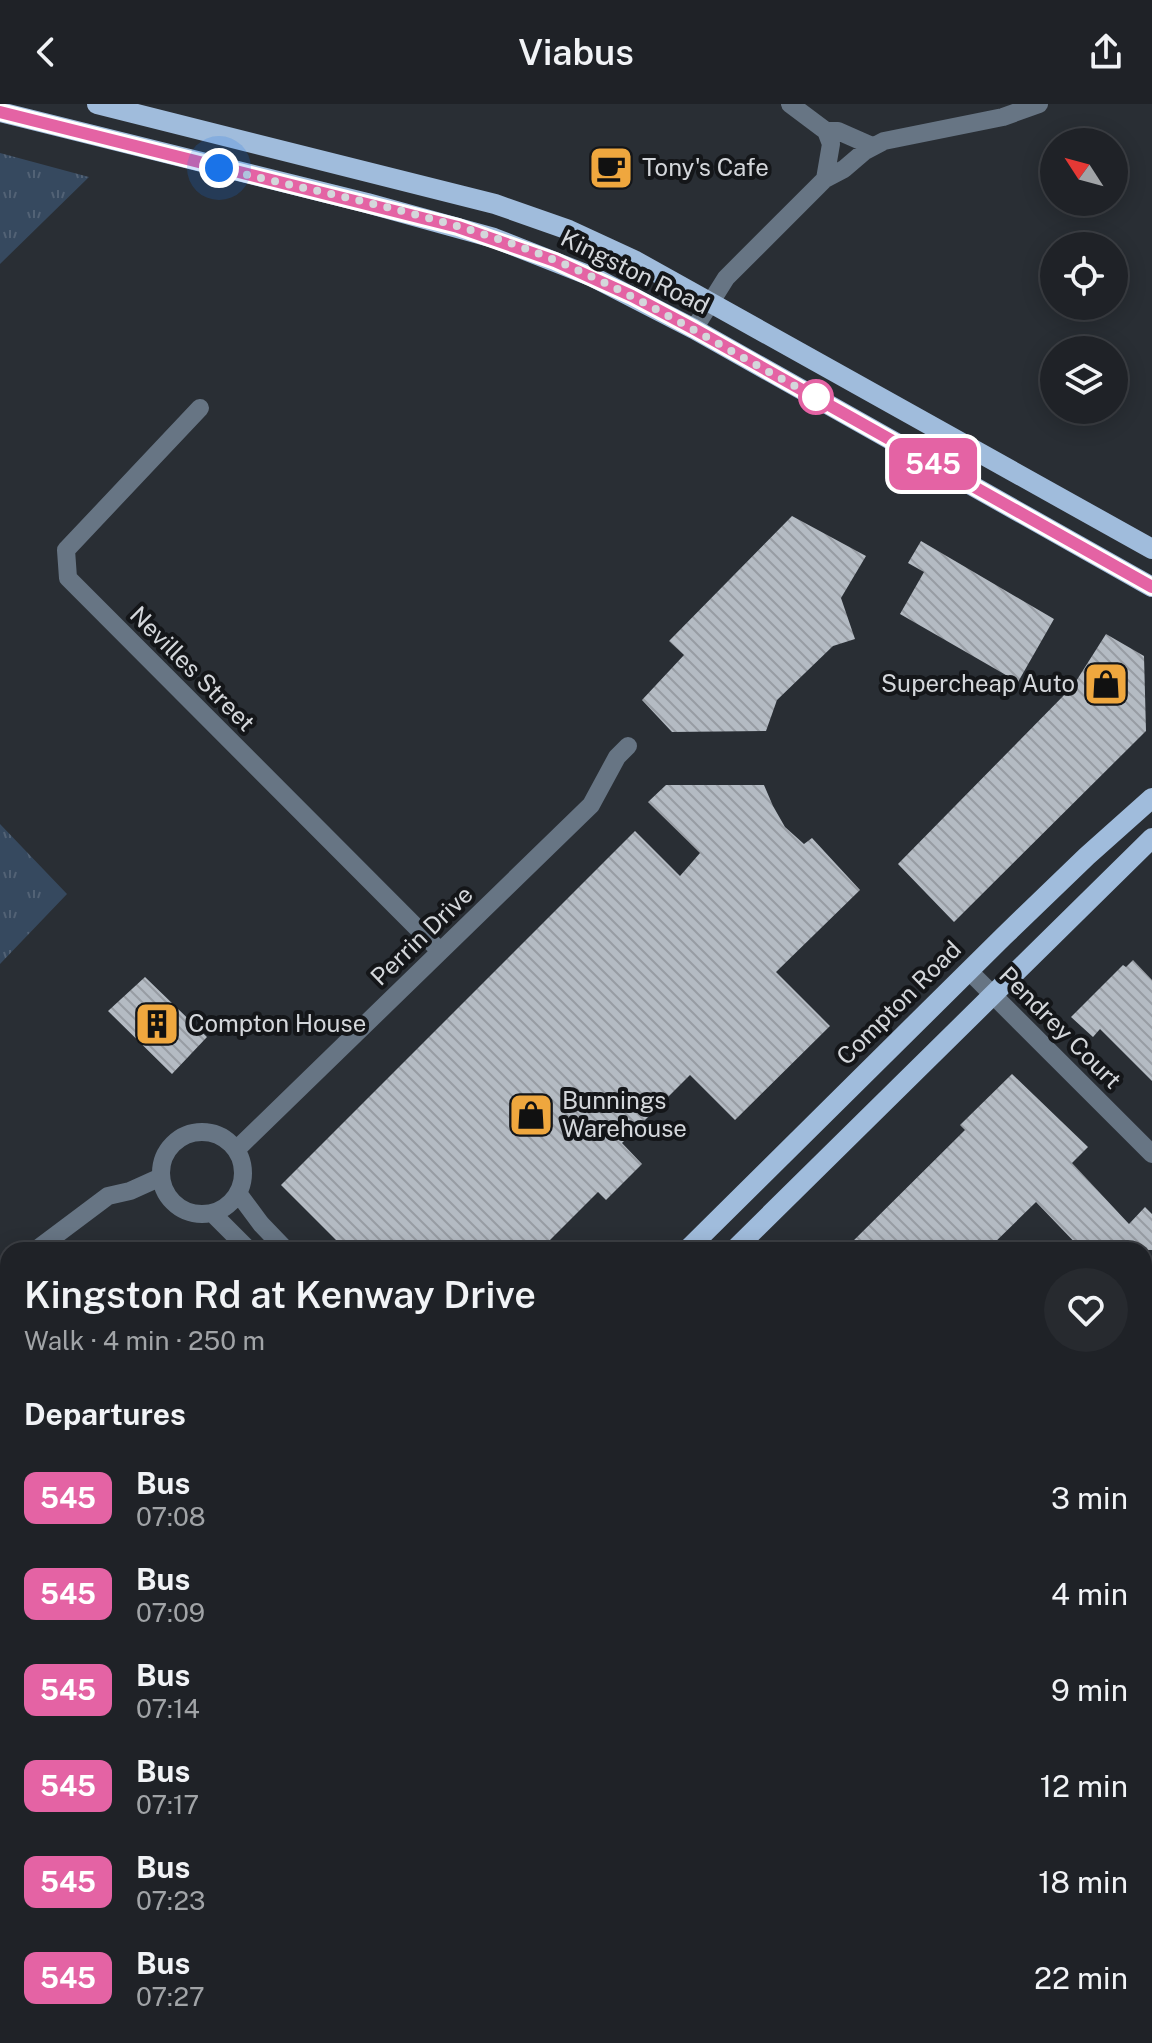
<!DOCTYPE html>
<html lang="en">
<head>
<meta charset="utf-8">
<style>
	:root { --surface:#1f2227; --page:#272a2f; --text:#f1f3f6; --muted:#a1a4a7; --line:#3c3f44 }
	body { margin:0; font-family:"Public Sans",sans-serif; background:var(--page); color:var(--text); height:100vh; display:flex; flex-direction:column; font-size:30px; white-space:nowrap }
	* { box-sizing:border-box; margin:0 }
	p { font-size:26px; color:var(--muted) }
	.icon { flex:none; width:44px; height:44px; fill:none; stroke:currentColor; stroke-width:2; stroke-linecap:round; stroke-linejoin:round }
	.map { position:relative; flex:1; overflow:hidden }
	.drawer { position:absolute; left:0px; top:1138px; width:1152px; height:802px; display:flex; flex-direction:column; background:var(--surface); border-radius:24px 24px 0 0; box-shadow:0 4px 20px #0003,0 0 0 2px var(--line) }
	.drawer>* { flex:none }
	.badge { padding:0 16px; border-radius:12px; font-size:28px; line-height:52px }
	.needle { width:52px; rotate:306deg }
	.tools { position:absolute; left:1040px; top:24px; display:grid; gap:16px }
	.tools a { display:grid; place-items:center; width:88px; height:88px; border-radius:50%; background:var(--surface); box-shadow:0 4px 20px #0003,0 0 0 2px var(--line); font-size:40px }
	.you { position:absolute; width:40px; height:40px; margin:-20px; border:6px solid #fff; border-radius:50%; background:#1a73e8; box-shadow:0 0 0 12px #1a73e833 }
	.map>.badge { position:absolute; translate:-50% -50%; box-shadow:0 0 0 4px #fff }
	h2 { padding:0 24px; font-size:30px; line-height:72px }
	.round { display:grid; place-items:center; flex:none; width:84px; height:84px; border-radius:42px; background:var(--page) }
	.head { display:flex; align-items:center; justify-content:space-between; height:136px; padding:0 24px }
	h1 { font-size:38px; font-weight:600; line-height:60px }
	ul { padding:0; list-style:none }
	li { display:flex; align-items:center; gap:24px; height:96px; padding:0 24px }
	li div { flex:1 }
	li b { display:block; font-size:30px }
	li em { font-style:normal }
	li .badge { min-width:88px; font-weight:700; text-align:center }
	header { display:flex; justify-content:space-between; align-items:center; height:104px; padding:0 24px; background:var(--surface); font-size:36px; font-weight:600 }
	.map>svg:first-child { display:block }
	.grass { fill:#36495f }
	.park { fill:url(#park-tufts) }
	.building { fill:url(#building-back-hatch) }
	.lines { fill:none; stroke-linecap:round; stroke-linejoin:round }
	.minor { stroke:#677584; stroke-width:18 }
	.major { stroke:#a0bcdc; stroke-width:20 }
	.line-casing { stroke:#fff; stroke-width:18 }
	.line { stroke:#e463a4; stroke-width:12 }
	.walk { stroke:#d4d7db; stroke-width:8; stroke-dasharray:0 14.4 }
	.stop-dot { fill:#fff; stroke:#e463a4; stroke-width:4 }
	.labels { text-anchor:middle; stroke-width:8; stroke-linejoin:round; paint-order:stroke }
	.poi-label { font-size:24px; fill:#d4d7db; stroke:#141619; text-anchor:start }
	.street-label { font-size:24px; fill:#d4d7db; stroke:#141619 }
</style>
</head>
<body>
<header><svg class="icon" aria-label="back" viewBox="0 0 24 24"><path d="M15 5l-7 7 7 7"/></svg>Viabus<svg class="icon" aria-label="share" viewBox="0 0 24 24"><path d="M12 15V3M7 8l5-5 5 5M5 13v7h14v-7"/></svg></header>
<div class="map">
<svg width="1152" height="1939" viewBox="0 0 1152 1939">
	<defs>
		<pattern id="park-tufts" width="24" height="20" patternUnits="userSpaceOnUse" patternTransform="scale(2)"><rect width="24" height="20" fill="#36495f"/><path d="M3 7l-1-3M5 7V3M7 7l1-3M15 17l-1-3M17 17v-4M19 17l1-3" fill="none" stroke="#526275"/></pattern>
		<pattern id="building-back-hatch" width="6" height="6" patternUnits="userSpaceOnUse" patternTransform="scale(2)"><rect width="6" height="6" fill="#b4bbc3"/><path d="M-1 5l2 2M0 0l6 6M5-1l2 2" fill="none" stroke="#979ca3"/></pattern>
	</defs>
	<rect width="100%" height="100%" fill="#292e34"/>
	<!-- grass -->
	<path class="grass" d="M0,1332L8,1340V1443L0,1452Z
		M1152,1577V1608L1144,1616V1585Z"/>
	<!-- park -->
	<path class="park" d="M0,49L89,73L0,160Z
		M0,720L67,790L0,860Z"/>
	<!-- building -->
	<path class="building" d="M792,412L866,452L841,494L855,535L833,542L777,596L766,627L672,628L642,596L684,551L669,537Z
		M921,437L1054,515L1018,578L900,510L924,468L908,459Z
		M1106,530L1144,552L1146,627L954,818L898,760L1073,582Z
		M666,681H764L773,702L785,723L804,740L812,734L860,786L776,868L830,922L735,1016L690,971L622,1039L642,1060L606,1096L598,1088L540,1146H346L281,1081L635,727L680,772L700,749L648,698Z
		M1133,856L1152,876V977L1100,925L1093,933L1071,913L1123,861L1126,863Z
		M145,873L207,933L172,970L108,907Z
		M1012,970L1088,1043L1072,1059L1129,1120L1145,1103L1152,1110V1146H1082L1036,1098L987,1146H844L965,1026L960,1021Z"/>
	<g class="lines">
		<!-- minor -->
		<path class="minor" d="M790,0L826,27L831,40L825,75
			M826,27H838L872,42
			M694,225L726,174L825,75L844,65L865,47L884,37L1003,13L1039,0
			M200,304L66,446L68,474L440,847
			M969,867L1152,1050
			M161 1069a41 41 0 1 1 82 0a41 41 0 1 1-82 0Z
			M236,1046L591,701L617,653L628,642
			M238,1089L261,1120L286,1146
			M212,1109L249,1146
			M36,1146L108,1092L130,1087L161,1073
			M0,1177L8,1169
			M0,1299L8,1307
			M1144,1779L1152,1771
			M0,1938L1,1939
			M771,1939L786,1932
			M978,1939L985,1932
			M1020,1939L1026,1932"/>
		<!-- major -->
		<path class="major" d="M97,0L495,100L569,126L634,156L1152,445
			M0,8L367,99L494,134L593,173L694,225L1152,483
			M687,1146L1004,832L1087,752L1152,694
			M734,1146L1152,734
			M0,1829L8,1821
			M0,1876L8,1868
			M1048,1932L1055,1939"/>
	</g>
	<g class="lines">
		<!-- line casing -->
		<g class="line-casing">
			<path id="line" d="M0,8L458,123L555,157L632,192L694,225L1152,483"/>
		</g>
		<!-- line -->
		<use href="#line" class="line"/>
		<!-- walk -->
		<path class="walk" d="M219,64C321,89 426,108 524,144C627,182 719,243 816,293"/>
	</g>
	<!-- icons -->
	<defs>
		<g id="cafe-square" transform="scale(2.3)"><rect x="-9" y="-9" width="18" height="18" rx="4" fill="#efa73e" stroke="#141619"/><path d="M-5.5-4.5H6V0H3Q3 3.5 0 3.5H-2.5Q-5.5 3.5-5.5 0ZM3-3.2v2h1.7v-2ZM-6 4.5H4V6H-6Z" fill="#111"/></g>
		<g id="shop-square" transform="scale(2.3)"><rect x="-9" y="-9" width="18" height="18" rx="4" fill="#efa73e" stroke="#141619"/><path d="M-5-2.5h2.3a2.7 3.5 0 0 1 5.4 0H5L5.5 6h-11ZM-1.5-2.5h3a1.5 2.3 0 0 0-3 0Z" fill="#111"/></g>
		<g id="building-square" transform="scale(2.3)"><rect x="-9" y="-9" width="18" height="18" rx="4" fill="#efa73e" stroke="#141619"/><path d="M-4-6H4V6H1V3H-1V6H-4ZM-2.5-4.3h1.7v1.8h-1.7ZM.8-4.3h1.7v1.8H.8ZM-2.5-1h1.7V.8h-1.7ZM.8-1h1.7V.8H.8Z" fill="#111"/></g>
	</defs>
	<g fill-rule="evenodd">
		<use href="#cafe-square" x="611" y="64"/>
		<use href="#shop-square" x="1106" y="580"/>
		<use href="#building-square" x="157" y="920"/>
		<use href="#shop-square" x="531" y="1011"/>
	</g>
	<!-- markers -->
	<circle class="stop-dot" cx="816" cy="293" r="16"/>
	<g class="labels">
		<!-- poi labels -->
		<g class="poi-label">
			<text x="642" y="72">Tony's Cafe</text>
			<text x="1075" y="588" text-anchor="end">Supercheap Auto</text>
			<text x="188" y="928">Compton House</text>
			<text x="562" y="1005">Bunnings<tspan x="562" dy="28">Warehouse</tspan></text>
		</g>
		<!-- street labels -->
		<g class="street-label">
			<text transform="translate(635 168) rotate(26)" y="8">Kingston Road</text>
			<text transform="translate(192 565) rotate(45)" y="8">Nevilles Street</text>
			<text transform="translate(422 832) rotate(-44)" y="8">Perrin Drive</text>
			<text transform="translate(899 899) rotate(-45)" y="8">Compton Road</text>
			<text transform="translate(1060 924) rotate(45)" y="8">Pendrey Court</text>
		</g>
	</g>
</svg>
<div class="tools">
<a><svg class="needle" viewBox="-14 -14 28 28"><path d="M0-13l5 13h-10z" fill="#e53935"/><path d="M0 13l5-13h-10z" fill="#a1a4a7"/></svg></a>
<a><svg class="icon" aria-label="locate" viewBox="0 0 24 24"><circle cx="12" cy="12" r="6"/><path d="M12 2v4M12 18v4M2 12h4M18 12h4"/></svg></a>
<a><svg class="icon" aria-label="layers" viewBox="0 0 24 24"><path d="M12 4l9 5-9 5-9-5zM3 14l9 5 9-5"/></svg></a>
</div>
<div class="you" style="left:219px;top:64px"></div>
<b class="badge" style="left:933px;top:360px;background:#e463a4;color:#fff">545</b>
<section class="drawer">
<div class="head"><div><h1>Kingston Rd at Kenway Drive</h1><p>Walk · 4 min · 250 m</p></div><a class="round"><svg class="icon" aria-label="heart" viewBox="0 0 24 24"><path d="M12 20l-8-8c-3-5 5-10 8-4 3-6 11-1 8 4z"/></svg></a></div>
<h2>Departures</h2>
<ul>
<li><span class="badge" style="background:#e463a4;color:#fff">545</span><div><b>Bus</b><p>07:08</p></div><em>3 min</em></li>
<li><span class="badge" style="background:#e463a4;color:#fff">545</span><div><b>Bus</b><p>07:09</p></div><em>4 min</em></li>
<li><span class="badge" style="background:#e463a4;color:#fff">545</span><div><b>Bus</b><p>07:14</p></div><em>9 min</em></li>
<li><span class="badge" style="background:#e463a4;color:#fff">545</span><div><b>Bus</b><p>07:17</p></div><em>12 min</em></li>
<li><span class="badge" style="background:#e463a4;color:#fff">545</span><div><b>Bus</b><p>07:23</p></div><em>18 min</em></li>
<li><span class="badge" style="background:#e463a4;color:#fff">545</span><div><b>Bus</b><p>07:27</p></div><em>22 min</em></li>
</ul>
</section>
</div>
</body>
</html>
